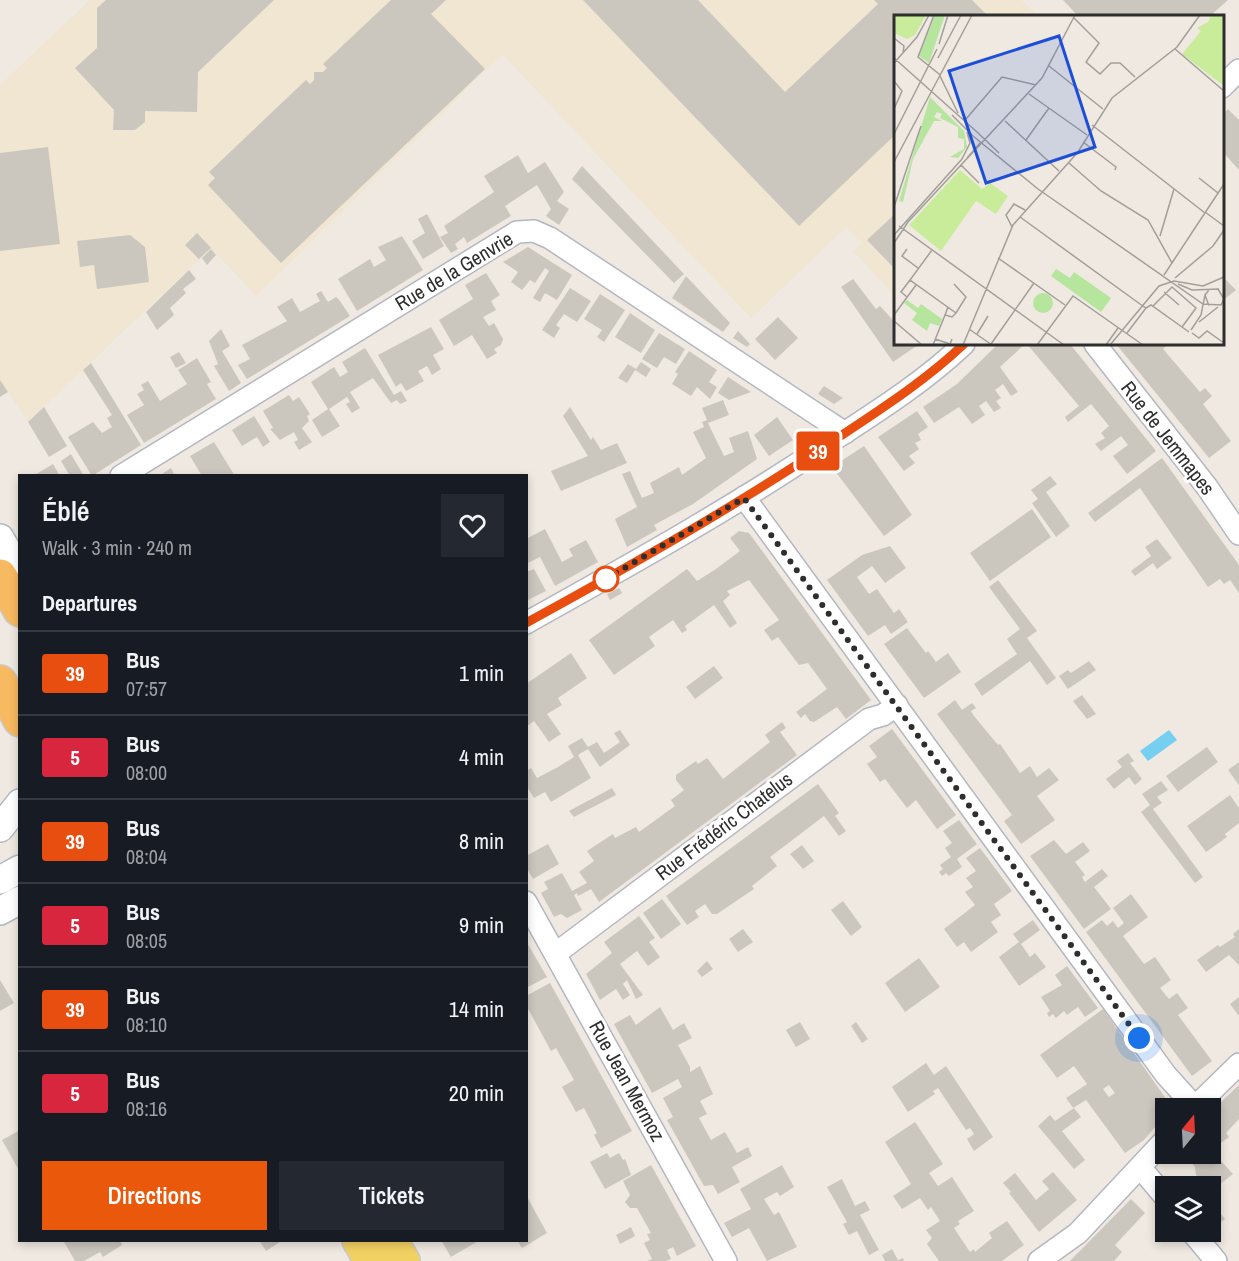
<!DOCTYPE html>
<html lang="en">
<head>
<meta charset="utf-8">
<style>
	:root { --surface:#171b24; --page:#242831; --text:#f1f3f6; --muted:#9ea1a6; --line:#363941; --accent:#ea580c }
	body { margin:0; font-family:"Archivo Narrow",sans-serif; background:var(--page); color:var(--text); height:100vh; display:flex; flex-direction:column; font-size:22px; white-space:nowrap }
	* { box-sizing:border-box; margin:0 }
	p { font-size:20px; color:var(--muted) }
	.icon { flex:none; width:33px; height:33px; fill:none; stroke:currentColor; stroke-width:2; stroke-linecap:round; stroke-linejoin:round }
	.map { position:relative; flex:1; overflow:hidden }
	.panel { position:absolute; left:18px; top:474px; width:510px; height:768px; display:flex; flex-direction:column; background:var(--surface); border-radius:0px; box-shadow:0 3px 9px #0003 }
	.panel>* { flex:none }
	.badge { padding:0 12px; border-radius:4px; font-size:21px; line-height:39px }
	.needle { width:39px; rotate:18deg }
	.tools { position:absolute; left:1155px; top:1098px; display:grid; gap:12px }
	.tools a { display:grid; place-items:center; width:66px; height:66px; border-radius:0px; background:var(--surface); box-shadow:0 3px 9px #0003; font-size:30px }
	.you { position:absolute; width:30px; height:30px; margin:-15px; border:4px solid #fff; border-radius:50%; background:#1a73e8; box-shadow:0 0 0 9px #1a73e833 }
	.map>.badge { position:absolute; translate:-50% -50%; box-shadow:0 0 0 3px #fff }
	h2 { padding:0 24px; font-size:22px; line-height:54px }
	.round { display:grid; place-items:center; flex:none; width:63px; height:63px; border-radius:0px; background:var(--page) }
	.overview { display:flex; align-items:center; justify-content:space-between; height:102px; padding:0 24px }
	h1 { font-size:28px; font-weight:600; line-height:45px }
	.button { display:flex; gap:12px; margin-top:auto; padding:12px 24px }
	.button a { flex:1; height:69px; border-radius:0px; background:var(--accent); color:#fff; font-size:24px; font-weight:600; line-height:69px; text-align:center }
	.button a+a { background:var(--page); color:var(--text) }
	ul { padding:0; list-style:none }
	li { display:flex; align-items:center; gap:18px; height:84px; padding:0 24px; border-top:2px solid var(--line) }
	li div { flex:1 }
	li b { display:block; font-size:22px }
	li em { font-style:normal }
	li .badge { min-width:66px; font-weight:700; text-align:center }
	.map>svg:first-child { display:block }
	.education { fill:#f0e6d1 }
	.water { fill:#75cff0 }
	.building { fill:#cbc7bf; fill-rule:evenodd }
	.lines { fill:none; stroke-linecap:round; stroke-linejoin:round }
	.minor-casing { stroke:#b4b7c1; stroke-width:24 }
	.tertiary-casing { stroke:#b4b7c1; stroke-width:30 }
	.primary-casing { stroke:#c9c9c9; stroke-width:36 }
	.trunk-casing { stroke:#c9c9c9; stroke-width:36 }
	.minor { stroke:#fff; stroke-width:21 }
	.tertiary { stroke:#fff; stroke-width:27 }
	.primary { stroke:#f2d163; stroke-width:33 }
	.trunk { stroke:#f8ba60; stroke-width:33 }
	.line-casing { stroke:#fff; stroke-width:14 }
	.line { stroke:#e84e0f; stroke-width:9 }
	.walk { stroke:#2e2e2e; stroke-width:6; stroke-dasharray:0 10.8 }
	.stop-dot { fill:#fff; stroke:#e84e0f; stroke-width:3 }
	.labels { text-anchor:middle; stroke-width:6; stroke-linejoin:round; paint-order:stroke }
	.street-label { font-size:20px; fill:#2e2e2e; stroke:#fff }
	.inset-road { fill:none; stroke:#a29e99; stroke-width:1.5 }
	.view { fill:#1d4ed8; fill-opacity:0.15; stroke:#1d4ed8; stroke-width:3 }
	.inset-edge { fill:none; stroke:#2e2e2e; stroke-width:3 }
</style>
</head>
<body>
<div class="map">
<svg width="1239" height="1261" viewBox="0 0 1239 1261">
	<rect width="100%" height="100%" fill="#efe9e1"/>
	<!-- education -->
	<path class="education" d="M90,0H1021L1038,16H896L895,296L853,251L862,243L846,227L751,318L502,54L256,296L211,248L28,422L0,380V85Z"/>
	<!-- water -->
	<path class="water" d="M1169,730L1177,740L1148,761L1140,751Z"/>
	<!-- building -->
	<path class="building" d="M106,0H274L198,72L197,112L145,111V122L135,130H113L114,110L75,68L97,48V8Z
		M391,0H446L431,14L485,69L281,263L208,185L215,178L209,172L306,80L310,84L314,80V72H323L327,68L323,64Z
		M583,0H698L785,92L878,4L874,0H972L988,16H896V134L799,226Z
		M1063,0H1228L1210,16H1091L1088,14L1078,16Z
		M1228,109L1239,120V170L1222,151V115Z
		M48,147L60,244L0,251V153Z
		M518,155L528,173L545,162L564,192L557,201L569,209L559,225L546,216L551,209L537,185L505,206L511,216L467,243L464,237L455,244L458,249L451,253L440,237L448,233L444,226L494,192L484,176Z
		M582,166L684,274L674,283L572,179Z
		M896,213V270L867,240Z
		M427,214L444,246L423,259L412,241L425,233L418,219Z
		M197,233L211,248L199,259L185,245Z
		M130,235L145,247L149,282L97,289L94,265L80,267L77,241Z
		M402,236L423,270L357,311L338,279L370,259L374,267L386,260L378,247Z
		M528,247L572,275L557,300L545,293L540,302L533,298L549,271L545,268L535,283L530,280L522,290L511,282L518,272L503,262Z
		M211,249L216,255L207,265L202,258Z
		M189,270L196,279L183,289L186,293L170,308L174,315L157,330L146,312Z
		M486,273L500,295L491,301L496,310L483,317L489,326L494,323L503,339L501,345L494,349L497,353L487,359L472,335L454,346L439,320L473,299L465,285Z
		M686,276L730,323L723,332L672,298Z
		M1222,276L1236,290L1222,301Z
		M853,279L876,309L880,306L893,320L896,318V344L918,345L893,362L841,287Z
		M570,288L591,301L577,322L564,314L556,325L560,328L554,338L542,330Z
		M321,291L328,302L336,297L340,301L350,316L247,379L238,365L250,359L242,345L287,321L277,307L292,298L300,312L320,301L316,294Z
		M600,294L625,310L604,342L597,337L602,330L584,319Z
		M630,313L655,330L641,353L615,337Z
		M778,317L798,338L775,360L755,339Z
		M431,327L444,349L433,355L441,369L432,375L427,366L418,371L424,381L406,391L401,383L396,387L378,355Z
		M221,329L230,346L222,351L241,383L229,391L214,366L218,364L209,341Z
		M738,331L750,344L747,347L733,338Z
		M659,333L685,349L676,364L664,357L657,368L642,359Z
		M998,344H1025L1000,367L1018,392L1011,396L1003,384L995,390L1001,398L996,401L1001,408L994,412L986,401L979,406L985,415L972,424L959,407L934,423L923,407L957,384Z
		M1027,344H1070L1156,451L1127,474L1113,456L1128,445L1121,436L1101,451L1095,444L1105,438L1101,433L1109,426L1091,404L1068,422L1065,417L1079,406Z
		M1116,344H1163L1166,346L1163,349L1200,392L1205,388L1212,396L1203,404L1231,441L1209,458Z
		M365,348L394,395L401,391L407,401L400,404L397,400L391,403L373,378L350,392L360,408L352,413L346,404L350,402L347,397L329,409L340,426L322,437L312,420L328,409L311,382L334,367L340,377L348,372L342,362Z
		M689,351L717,370L709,382L717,387L710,399L697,387L691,396L672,384L678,374L675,372Z
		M179,352L186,363L176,368L170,357Z
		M197,358L211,382L207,384L216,399L144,443L127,415L144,405L137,394L144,390L141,385L148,381L160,401L187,384L178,370Z
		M641,362L651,369L646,377L635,370L627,383L618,378L628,364L636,369Z
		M91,363L141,445L92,476L68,437L93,422L102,433L112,427L107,418L112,415L83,370Z
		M728,377L751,392L729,400L718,393Z
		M0,380L8,392L0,397Z
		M824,386L843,398L834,404L818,394Z
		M289,395L293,401L299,397L310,414L307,416L309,421L302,428L312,442L299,450L294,442L298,440L294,432L280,440L270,429L273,428L263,411Z
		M723,400L729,415L708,423L724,456L734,452L729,438L748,431L757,459L693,504L654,525L657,530L627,547L615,519L637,507L622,474L630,471L642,498L654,493L650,483L679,467L682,475L706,458L693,432L704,427L702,422L707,420L702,408Z
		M44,407L67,446L49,457L28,422Z
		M570,407L591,440L593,437L601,450L617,443L627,463L561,491L551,471L588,456L563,416Z
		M917,411L928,427L918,434L921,440L915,443L919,449L909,456L915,463L904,471L878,437Z
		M254,416L270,442L263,447L257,437L242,446L232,430Z
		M777,417L793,440L769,456L754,435Z
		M214,442L235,476H202L190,456Z
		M864,446L912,515L884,536L832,467Z
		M71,454L84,476H70L61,461Z
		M1162,458L1239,565V593L1230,580L1224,584L1220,579L1208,587L1140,488L1095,522L1088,513Z
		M53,464L60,476H33Z
		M171,468L175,476H159Z
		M1050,476L1057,484L1046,492L1070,526L1056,537L1032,503L1038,499L1031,490Z
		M1032,509L1051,537L990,581L970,553Z
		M545,529L562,562L573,556L569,549L586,540L598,562L555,586L540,557L526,564V539Z
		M739,531L749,533L871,700L846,719L837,707L814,722L810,721L805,714L801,718L796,712L827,689L808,663L799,665L778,637L772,641L764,630L779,620L749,580L727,591L730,595L723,601L737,623L730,628L714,605L685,626L687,630L682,633L673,620L649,637L655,646L614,675L589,640L687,569L697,581L716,569L740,551L730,538Z
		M1157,539L1172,558L1157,569L1153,563L1135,576L1131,571L1151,556L1145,547Z
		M890,546L906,568L885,583L872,566L857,577L869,594L877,589L894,613L899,609L908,622L891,634L885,625L868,636L827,580L862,555Z
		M534,569L546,591L526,601V572Z
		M998,580L1037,631L1027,638L1056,678L1047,685L1030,661L982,696L974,684L1017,654L1007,639L1020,629L989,587Z
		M619,588L622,593L610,600L607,594Z
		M907,628L926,653L928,651L936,662L948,653L961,672L924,698L884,644Z
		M571,653L587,678L558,698L562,705L547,714L561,734L549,742L534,721L526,727V684Z
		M1089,661L1096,670L1068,689L1059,676L1068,670L1071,673Z
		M714,666L723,678L695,699L686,687Z
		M1082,695L1096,714L1087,719L1073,701Z
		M955,700L962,710L972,703L976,708L971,711L974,716L998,745L1000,744L1020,773L1030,766L1037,777L1049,768L1059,780L1037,796L1055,820L1021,844L1004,821L1012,815L937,714Z
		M782,722L786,728L780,732L797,755L599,902L591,889L578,896L577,893L574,895L582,910L567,918L561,914L554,917L541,893L548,889L544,882L562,873L572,891L587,883L579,872L594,861L587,851L613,834L615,838L636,827L639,832L675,806L671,800L684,790L676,780V775L696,761L698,764L707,758L723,779L770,742L765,735Z
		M892,729L956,815L937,829L916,800L907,808L885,779L880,782L867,764L877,757L869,746Z
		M620,730L630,745L600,767L588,749L578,755L591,778L551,802L545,792L534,798L526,785V771L531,768L537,778L558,767L574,757L568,746L582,738L588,747L597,742L604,753L620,742L614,733Z
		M1207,747L1218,762L1178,792L1166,776Z
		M1128,753L1134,761L1130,763L1142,779L1135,785L1129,777L1114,789L1106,779L1122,767L1117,761Z
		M1239,762V785L1228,770Z
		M1161,781L1168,790L1157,797L1162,803L1153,809L1203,877L1195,883L1141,812L1150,805L1142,794Z
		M818,784L839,813L835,816L846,831L839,836L824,816L770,857L777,866L752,886L754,889L717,914H712L705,904L695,911L699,917L687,925L666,896Z
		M612,788L616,795L574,817L569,811Z
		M1230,795L1239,808V823L1225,834L1227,837L1206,852L1187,826Z
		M959,820L977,844L957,859L962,867L949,876L946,873L942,876L939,872L943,869L940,865L951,857L945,848L952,843L943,831Z
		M1054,840L1066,854L1083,842L1090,851L1075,862L1085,875L1082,877L1085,882L1102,869L1108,876L1094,887L1111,909L1084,929L1030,856Z
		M548,844L559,864L533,879L526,867V856Z
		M802,845L814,861L803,869L790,854Z
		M980,848L1012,891L994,904L1001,915L991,922L998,932L971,952L964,942L957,947L944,929L975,905L965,892L973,887L966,878L976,871L966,858Z
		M1131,894L1148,917L1123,936L1144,964L1155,957L1171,980L1160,988L1169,999L1177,993L1188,1008L1178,1015L1212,1061L1192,1076L1086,932L1102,920L1107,926L1113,921L1118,928L1124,923L1113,908Z
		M662,899L681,924L661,939L643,913Z
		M843,901L862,927L851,936L831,910Z
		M639,916L655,938L649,942L660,957L648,966L637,951L620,964L643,995L636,999L627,980L623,984L630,995L623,1000L616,989L600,1000L586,974L612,953L604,942Z
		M1033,920L1040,930L1021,944L1030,957L1035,953L1046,967L1019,986L999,957L1019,942L1013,934Z
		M743,929L753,942L738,952L729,939Z
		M1239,929V965L1229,955L1206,972L1197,960L1218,945L1220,947L1235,937L1233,934Z
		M526,941L547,977L526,988Z
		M919,958L940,987L905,1012L885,983Z
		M707,961L713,969L702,977L697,971Z
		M1067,966L1098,1008L1085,1017L1078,1007L1067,1015L1064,1011L1056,1018L1053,1014L1049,1017L1047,1013L1050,1011L1041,997L1062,985L1055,975Z
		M0,980L14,1003L0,1011Z
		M550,983L632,1131L601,1148L594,1135L597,1133L584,1108L576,1112L562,1087L574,1080L556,1048L551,1051L526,1005V996Z
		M1239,997V1016L1230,1004Z
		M660,1007L673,1030L684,1023L692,1038L678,1045L690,1067V1072L700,1066L713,1094L700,1101L707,1114L699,1118L711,1140L725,1132L737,1153L748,1147L752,1156L732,1167L740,1182L718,1194L713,1185L704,1186L667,1120L673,1117L663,1098L682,1087L678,1079L652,1093L614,1024L630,1015L636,1025Z
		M1103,1009L1171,1106L1166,1108V1114L1144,1140L1125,1153L1086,1100L1073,1108L1066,1098L1087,1084L1074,1066L1057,1078L1040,1055ZM1109,1085L1115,1093L1109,1097L1103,1089Z
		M800,1022L810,1039L796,1047L786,1030Z
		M856,1022L868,1039L862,1043L851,1026Z
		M926,1063L934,1075L946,1066L993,1137L974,1151L967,1139L974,1134L970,1128L966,1130L938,1088L933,1091L935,1094L908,1112L892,1087Z
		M1239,1085V1119L1226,1133L1229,1137L1211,1150L1233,1174L1210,1192V1186H1206L1196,1175L1195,1167L1184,1154H1210V1112Z
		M1074,1108L1081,1117L1062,1131L1085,1160L1074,1169L1038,1126L1050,1115L1055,1121Z
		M915,1122L943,1164L929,1173L938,1186L952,1177L974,1211L958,1221L960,1224L954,1228L970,1252L974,1249L975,1252L992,1238L989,1233L1007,1221L1024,1245L1006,1258L1002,1261H939L927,1244L932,1238L926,1230L940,1221L931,1207L928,1210L920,1198L902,1209L893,1196L911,1184L885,1142Z
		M20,1130V1172L2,1140Z
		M607,1153L610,1158L619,1153L623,1160L625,1159L631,1175L605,1189L590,1162Z
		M651,1165L696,1246L677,1256L673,1247L667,1250L671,1259L666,1261H647L652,1259L644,1243L650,1240L647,1234L651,1233L637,1208H630L625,1202L630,1195L623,1181Z
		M782,1165L794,1187L780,1196L777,1192L764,1199L774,1215L779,1212L797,1247L767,1261L749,1228L732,1237L724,1223L751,1209L740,1189Z
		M1053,1172L1077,1200L1039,1232L1009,1193L1011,1192L1003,1183L1015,1173L1036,1200L1049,1189L1042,1181Z
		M842,1179L855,1206L865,1201L870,1210L860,1215L879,1250L869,1255L857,1231L849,1235L843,1224L847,1222L827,1187Z
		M526,1195L547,1233L522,1248L517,1240H526Z
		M1131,1199L1145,1213L1115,1245L1122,1252L1114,1261H1070Z
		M1216,1208L1225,1219L1210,1230V1213Z
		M631,1227L635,1236L620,1244L616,1235Z
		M63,1240H120L122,1245L103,1257L100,1252L84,1261H75Z
		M259,1240H283L266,1251Z
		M441,1240H480L451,1257Z
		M892,1249L898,1260L903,1258L904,1261H885L882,1255Z"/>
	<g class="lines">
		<!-- minor casing -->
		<g class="minor-casing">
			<path id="minor" d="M1222,87L1239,70
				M1095,344L1207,487L1239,534
				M121,476L517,232L534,231L550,238L845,433
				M744,497L1166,1075L1195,1107
				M526,623C630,565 734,507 832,441C878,411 924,382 964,344
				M526,902L726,1261
				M555,954L869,719L883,715L897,705
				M1194,1108L1239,1064
				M1140,1167L1166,1198
				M1192,1232L1216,1261
				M1039,1261L1078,1233L1166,1139"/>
		</g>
		<!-- tertiary casing -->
		<g class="tertiary-casing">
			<path id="tertiary" d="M0,538L20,573
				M0,828L20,803
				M0,880L20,869
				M0,911L20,900"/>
		</g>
		<!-- primary casing -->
		<g class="primary-casing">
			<path id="primary" d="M359,1240L371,1261
				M390,1240L403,1261"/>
		</g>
		<!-- trunk casing -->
		<g class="trunk-casing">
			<path id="trunk" d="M0,576L20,610
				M0,682L20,720"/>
		</g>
		<!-- minor -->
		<use href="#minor" class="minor"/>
		<!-- tertiary -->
		<use href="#tertiary" class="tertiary"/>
		<!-- primary -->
		<use href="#primary" class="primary"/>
		<!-- trunk -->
		<use href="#trunk" class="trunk"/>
	</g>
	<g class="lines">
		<!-- line casing -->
		<g class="line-casing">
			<path id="line" d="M526,623C632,565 736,506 836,439C881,409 925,381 964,344"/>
		</g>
		<!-- line -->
		<use href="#line" class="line"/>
		<!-- walk -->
		<path class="walk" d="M606,579L597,584L744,498L1139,1038"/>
	</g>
	<!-- markers -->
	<circle class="stop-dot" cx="606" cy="579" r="12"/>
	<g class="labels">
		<!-- street labels -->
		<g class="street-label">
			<text transform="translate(454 271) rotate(-31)" y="7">Rue de la Genvrie</text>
			<text transform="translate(1168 438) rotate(52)" y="7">Rue de Jemmapes</text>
			<text transform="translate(724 826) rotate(-37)" y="7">Rue Frédéric Chatelus</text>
			<text transform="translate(627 1081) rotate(61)" y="7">Rue Jean Mermoz</text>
		</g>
	</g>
	<!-- overview -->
	<g transform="translate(894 15)">
		<rect width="330" height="330" fill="#efe9e1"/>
		<path d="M41,0H51L35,48L25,41ZM36,82L70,116L73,132L64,143L56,142L70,134V124L64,123V112L46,103L48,99L43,97L40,102L48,106H40L19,144L9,187L5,186ZM162,254L176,263L180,257L217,283L207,297L157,261ZM139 288a10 10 0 1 1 20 0a10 10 0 1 1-20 0ZM13,285L24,293L27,289L48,304L45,311L36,308L33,316L18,305L23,298L10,288Z" fill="#b6e59e"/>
		<path d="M0,0H32L21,20L13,24L0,18ZM317,0H330V71L288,39L307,16L303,13L314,7ZM66,155L88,174L96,168L114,181L102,199L82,186L47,236L15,210Z" fill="#c9ec9a"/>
		<path class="inset-road" d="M40,0L24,42L45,59L64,98M180,3L205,28L192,47L206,59L217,48H226L241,62M0,23L10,31L9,38M45,29L54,0M281,34L330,76M0,43L83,117M44,43L67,0M0,48L23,22L35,0M155,51L209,94M0,66L8,76L0,94M135,79L193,120M58,100L79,121M72,104L108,62L142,70M111,106L165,156M198,110L311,198M83,117L105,138M0,119L43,34M79,121L144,174L309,289L327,290L330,284L324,274M132,125L155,93M189,127L222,152L221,155M73,143L86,128M68,144L76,128L73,117M0,147L78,0M175,148L207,176L254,205L278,248M67,150L148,63L181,0M67,150L85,168M305,163L324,178M0,192L27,111M311,197L330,211M126,202L246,289L252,293L257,290L295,317M5,211L170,330M118,212L112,200L120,189L131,195M0,220L68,144M266,221L280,174M0,228L14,207L67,150M13,234L8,241L24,253M38,235L16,265L62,298L72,282L60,269M104,243L171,290M270,260L330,169M281,263L319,231L330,215M284,269L298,275L325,274M315,275L311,280L315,291M270,277L285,290M13,282L7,277L16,265M259,291L278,272L302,293L288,312M54,292L51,300L58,302L62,298M0,300L22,270M0,306L28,330M305,307L324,292M75,314L98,330M297,315L307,300L311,280M233,318L252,293M298,318L305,323L313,316L330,328M83,319L94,301M41,324L56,329L58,324M97,329L140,268M39,330L51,300M69,330L119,210L184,137L218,83L283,32L306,0M143,330L179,281L249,330M212,330L224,313M216,330L265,271L280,266L309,271L330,262"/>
		<path class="view" d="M165,21L201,132L92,168L55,56Z"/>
		<rect width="330" height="330" class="inset-edge"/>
	</g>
</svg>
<div class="tools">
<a><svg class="needle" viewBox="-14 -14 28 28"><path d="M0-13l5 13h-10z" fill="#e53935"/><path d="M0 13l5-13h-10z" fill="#9ea1a6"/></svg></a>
<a><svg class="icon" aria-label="layers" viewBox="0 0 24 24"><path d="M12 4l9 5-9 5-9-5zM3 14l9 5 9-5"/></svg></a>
</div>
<div class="you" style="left:1139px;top:1038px"></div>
<b class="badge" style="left:818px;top:451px;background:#e84e0f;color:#fff">39</b>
<section class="panel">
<div class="overview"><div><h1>Éblé</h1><p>Walk · 3 min · 240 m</p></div><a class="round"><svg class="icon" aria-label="heart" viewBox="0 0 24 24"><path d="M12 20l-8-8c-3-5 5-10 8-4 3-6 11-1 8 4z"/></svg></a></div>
<h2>Departures</h2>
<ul>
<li><span class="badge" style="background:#e84e0f;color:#fff">39</span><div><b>Bus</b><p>07:57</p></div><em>1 min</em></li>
<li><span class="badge" style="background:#d7263d;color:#fff">5</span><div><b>Bus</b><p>08:00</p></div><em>4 min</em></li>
<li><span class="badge" style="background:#e84e0f;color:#fff">39</span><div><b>Bus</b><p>08:04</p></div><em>8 min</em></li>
<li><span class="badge" style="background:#d7263d;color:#fff">5</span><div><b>Bus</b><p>08:05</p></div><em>9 min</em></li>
<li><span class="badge" style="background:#e84e0f;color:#fff">39</span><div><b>Bus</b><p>08:10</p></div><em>14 min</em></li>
<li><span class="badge" style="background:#d7263d;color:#fff">5</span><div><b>Bus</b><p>08:16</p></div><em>20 min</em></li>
</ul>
<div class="button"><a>Directions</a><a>Tickets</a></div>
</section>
</div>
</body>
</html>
